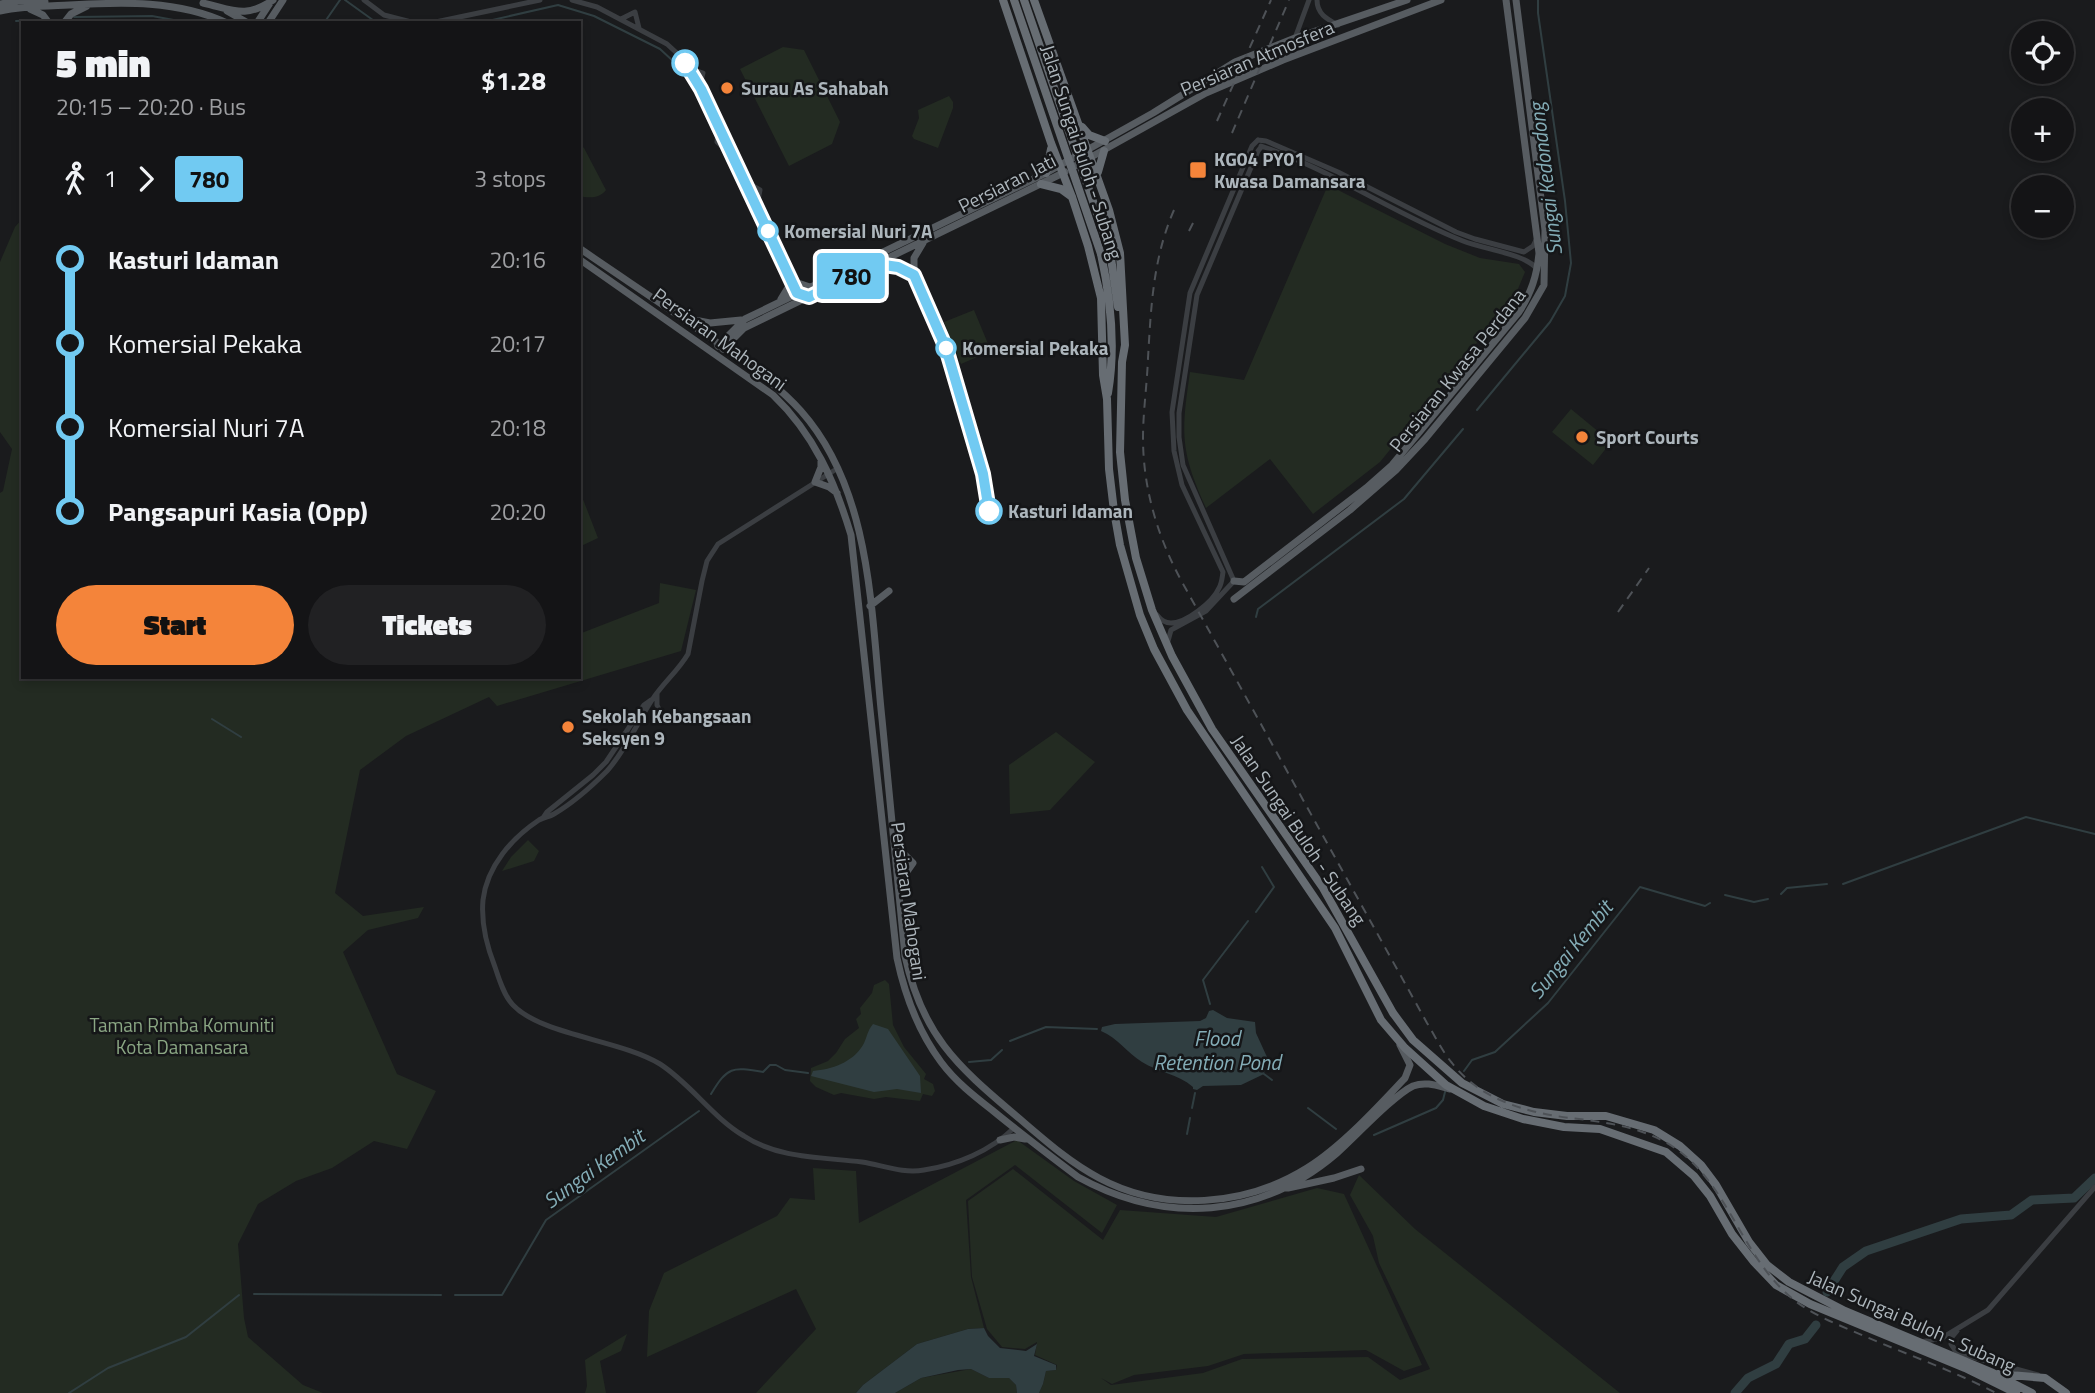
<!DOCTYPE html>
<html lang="en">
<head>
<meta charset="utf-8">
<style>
	:root { --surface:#141416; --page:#212123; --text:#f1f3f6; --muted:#9d9ea1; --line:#333335; --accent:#f4843a }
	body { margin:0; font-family:"Titillium Web",sans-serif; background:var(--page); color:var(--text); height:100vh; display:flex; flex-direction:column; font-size:26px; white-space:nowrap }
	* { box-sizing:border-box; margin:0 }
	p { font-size:23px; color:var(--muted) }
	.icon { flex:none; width:38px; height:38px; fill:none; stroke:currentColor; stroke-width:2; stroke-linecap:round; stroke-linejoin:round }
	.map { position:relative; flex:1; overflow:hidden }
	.details { position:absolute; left:21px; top:21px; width:560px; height:658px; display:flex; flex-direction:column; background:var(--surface); border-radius:0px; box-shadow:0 4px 10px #0003,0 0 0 2px var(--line) }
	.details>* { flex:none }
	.badge { padding:0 14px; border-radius:5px; font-size:24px; line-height:46px }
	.buttons { position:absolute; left:2011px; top:21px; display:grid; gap:14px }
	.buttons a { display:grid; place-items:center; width:63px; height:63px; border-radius:50%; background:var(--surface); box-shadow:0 4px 10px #0003,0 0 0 2px var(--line); font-size:35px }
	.map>.badge { position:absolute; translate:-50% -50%; box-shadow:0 0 0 4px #fff }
	.legs { display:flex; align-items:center; gap:10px; height:77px; padding:0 35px; font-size:23px }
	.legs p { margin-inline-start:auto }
	.head { display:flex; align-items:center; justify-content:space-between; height:119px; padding:0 35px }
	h1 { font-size:38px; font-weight:800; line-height:52px }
	.action { display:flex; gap:14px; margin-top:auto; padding:14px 35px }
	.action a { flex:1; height:80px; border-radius:42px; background:var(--accent); color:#111; font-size:28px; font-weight:800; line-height:80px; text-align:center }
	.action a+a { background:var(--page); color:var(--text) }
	ul { padding:0 35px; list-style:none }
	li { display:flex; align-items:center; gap:24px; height:84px; font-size:26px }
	li i { display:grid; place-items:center; width:10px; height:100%; margin:0 9px; background:currentColor }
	li i::after { content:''; width:18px; height:18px; margin:-9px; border:5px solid; border-radius:50%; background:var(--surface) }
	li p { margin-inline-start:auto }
	li:first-child i { background:linear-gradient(#0000 50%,currentColor 0) }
	li:last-child i { background:linear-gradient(currentColor 50%,#0000 0) }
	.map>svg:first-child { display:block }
	.green { fill:#232b22 }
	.water { fill:#303e41 }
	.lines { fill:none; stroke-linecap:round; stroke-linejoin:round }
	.stream { stroke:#303e41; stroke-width:2 }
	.river { stroke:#303e41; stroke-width:9 }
	.minor { stroke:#3b3e42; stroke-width:5 }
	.major { stroke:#575c61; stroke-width:7 }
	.highway { stroke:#676d73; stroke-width:8 }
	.rail { stroke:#4e5257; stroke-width:2; stroke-dasharray:9 7; stroke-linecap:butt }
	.highway-bridge { stroke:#676d73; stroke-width:8 }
	.line-1-casing { stroke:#fff; stroke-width:16 }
	.line-1 { stroke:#71caf2; stroke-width:10 }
	.stop-1-dot { fill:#fff; stroke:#71caf2; stroke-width:3.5 }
	.poi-dot { fill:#f4843a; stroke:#151618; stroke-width:2.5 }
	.labels { text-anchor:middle; stroke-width:5; stroke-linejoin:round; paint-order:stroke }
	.street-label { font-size:19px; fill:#adb6bc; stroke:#151618 }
	.poi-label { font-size:19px; font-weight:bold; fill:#adb6bc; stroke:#151618; text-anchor:start }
	.stop-label { font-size:19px; font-weight:bold; fill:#adb6bc; stroke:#151618; text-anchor:start }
	.park-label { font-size:19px; fill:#8ba784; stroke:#151618 }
	.water-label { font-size:21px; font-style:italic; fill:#84adb7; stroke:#151618 }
</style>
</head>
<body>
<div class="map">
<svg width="2095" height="1393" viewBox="0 0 2095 1393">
	<rect width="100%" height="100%" fill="#1a1b1d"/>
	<!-- green -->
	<path class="green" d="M783,47L804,50L840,122L832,144L789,166L740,69Z
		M949,96L953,102V108L938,148L914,139L912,136L919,118L918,110Z
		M579,143L584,148L606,190C599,199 589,198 579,196Z
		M1328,185L1445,244L1480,258L1519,264L1525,272L1515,296L1380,462L1313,514L1270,459L1206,508C1180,451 1181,433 1190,372L1244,380Z
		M23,218V677H579V634L659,603L660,583L696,590L681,651L497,706L489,697L406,736L360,770L335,893L363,916L424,907L418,918L368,930L343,952L397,1074L436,1091L407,1149L374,1141L332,1168L296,1181L258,1204L238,1244L244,1318L248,1337L303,1385L323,1393H0V493L3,491L12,449L0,432V262L15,227Z
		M974,310L991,351L961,364L944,322Z
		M1571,409L1611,442L1593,465L1552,432Z
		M579,489L598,538L579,547Z
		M1056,732L1095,762L1050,810L1010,814L1009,765Z
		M528,840L539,851L534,861L502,871L511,857Z
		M885,980L889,984L893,1025L904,1047L926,1074L924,1079L933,1084L935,1091L932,1096L923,1094L920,1101L886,1097L874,1099L841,1093L834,1095L816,1087L810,1081L811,1068L828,1061L836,1053L845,1039L859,1028L856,1019L861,1014L860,1008L872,993L874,985Z
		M1017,1140L1074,1181L1117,1205L1102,1233L1015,1165L966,1200L971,1277L984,1328L968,1329L917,1344L863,1385L856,1393H756L816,1329L796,1289L647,1357L649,1311L664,1273L777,1216L790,1198L815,1200L813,1168L856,1171L859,1223Z
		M1013,1169L1103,1240L1120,1210L1216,1217L1317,1188L1344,1194L1422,1365L1404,1371L1366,1350L1244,1354L1208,1366L1134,1375L1112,1384L1101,1378L1111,1385L1203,1373L1242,1359L1368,1357L1400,1380L1430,1369L1379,1263L1373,1236L1350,1195L1359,1175L1415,1229L1620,1393H1039L1043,1384L1046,1371L1056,1370L1057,1365L1035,1355L1037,1342L1025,1349L1002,1347L987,1329L972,1277L968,1201Z
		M627,1334L621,1351L600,1361L606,1393H585L587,1386L585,1360Z
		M971,1369L989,1378H1009L1016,1385L1017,1393H895L921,1378Z"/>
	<!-- water -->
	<path class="water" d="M1213,1010L1227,1018L1255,1022L1256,1033L1267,1057L1264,1074L1241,1085L1203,1086L1197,1090L1193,1089V1087C1178,1074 1158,1072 1142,1062C1127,1053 1118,1038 1101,1031L1102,1027L1115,1024L1200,1021L1206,1018L1209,1011Z
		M873,1024L888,1029L920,1076L921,1093L897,1089L874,1092L811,1076L813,1071C832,1069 852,1063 863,1045C867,1038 867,1031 873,1024Z
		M984,1328L988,1336L1000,1348L1026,1351L1037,1344L1034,1356L1056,1365V1370L1046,1371L1043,1384L1039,1393H1017L1016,1385L1009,1378H989L971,1369L958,1370L921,1378L895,1393H856L863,1385L917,1344L968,1329Z"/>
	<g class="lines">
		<!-- stream -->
		<path class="stream" d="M345,0L377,23
			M74,17L152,16L190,23
			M16,21L36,20
			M324,23L340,0
			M479,23L558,5L594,16L660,49L673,61L691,81L714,133
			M1477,410L1550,322L1565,296L1571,263L1565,201L1538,13V0
			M1256,617L1258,609L1404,499L1463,429
			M212,719L241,737
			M1843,884L2026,817L2095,834
			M1781,894L1787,888L1827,884
			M1725,895L1754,902L1768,899
			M1256,912L1274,887L1262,867
			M1210,1004L1203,980L1248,921
			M1010,1041L1046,1027L1097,1029
			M969,1062L991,1060L1002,1050
			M1464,1071L1472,1060L1495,1052L1548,1003L1640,887L1705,906L1710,903
			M1264,1074L1272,1080
			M711,1094C728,1066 732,1067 763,1072L770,1065H776L785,1070L808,1073
			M1192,1108L1195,1093
			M1308,1108L1336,1129
			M1187,1134L1190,1118
			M1374,1135L1436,1108L1443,1100L1445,1092
			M254,1294L441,1295
			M455,1295H502L546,1220L699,1111
			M69,1393L108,1368L186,1337L239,1295"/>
		<!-- river -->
		<path class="river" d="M1827,1292L1843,1267L1866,1251L1961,1219L2011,1215L2032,1200L2074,1198L2095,1178
			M1735,1393L1748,1378L1776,1364L1789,1344L1805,1339L1816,1325"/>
		<!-- minor -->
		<path class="minor" d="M364,0L384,15L415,23
			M572,0L597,7L667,44L680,56L701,89L799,295
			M1317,0C1317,14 1327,19 1338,25
			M621,19L635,12L639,28
			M431,23L540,0
			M1295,38L1309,0
			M691,69L703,73L700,85
			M718,131L717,142L727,151
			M1258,140L1266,141L1338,172L1456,232L1475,239L1524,252L1533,246L1536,240
			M1261,146C1330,169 1394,214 1463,241C1483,249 1526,254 1537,269
			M746,182L760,190L757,206
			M838,468L718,544L707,561L702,581L688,654C678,671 663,683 652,700C637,723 626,750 607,771C591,787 573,803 554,814C549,817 544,817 539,820C512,838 487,866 483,900C481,922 487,947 495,967C499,979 504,996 513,1005C541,1035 621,1040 660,1064C691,1084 712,1117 744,1136C779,1159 822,1157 862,1162C882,1165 903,1174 924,1170C957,1165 990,1151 1014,1128
			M1157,615C1160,619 1165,623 1171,623C1186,623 1213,602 1219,588C1222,583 1222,578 1223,572L1182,485L1174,451L1172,412L1190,293L1252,146L1258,140
			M1168,641L1171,630L1206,611L1234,581L1183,465L1179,437V413L1197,295L1258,151L1261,147
			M657,694V705L662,716
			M543,818L547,812L593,775L606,762L644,705L651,700
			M1957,1331L1952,1337L1951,1344L1955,1350L1961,1354L2038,1375
			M1921,1342L1942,1338L1988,1310L2095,1187"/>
		<!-- major -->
		<path class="major" d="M19,1L45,2
			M203,3C234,10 245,19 273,0
			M0,4L24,0
			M30,9L43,15L49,23
			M0,11C23,6 46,6 69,5C123,2 178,0 227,23
			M227,11L248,23
			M64,23L71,14L87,6
			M257,23L270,3
			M268,23L283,0
			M1075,166L1206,93L1283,60L1441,0
			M579,248C624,279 670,309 715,341C745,363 776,383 801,411C873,492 871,616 882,719C890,798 898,877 905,956C922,1034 956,1065 1014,1114C1041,1137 1067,1161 1099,1178C1164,1213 1246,1206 1307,1168C1341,1147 1378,1107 1405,1078L1410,1065L1400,1045
			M579,259L773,395C814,434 835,482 851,535L897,958C905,996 918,1031 941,1062C955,1081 974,1096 992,1110C1020,1133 1049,1155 1078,1177C1165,1225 1260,1219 1337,1153C1355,1137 1394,1095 1413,1086C1426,1081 1438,1086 1450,1089
			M879,264L898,267L914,275
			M914,275V258L923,243
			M781,299L792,281L810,287
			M684,318L710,323L741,320
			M718,346L745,319L1046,173L1153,113L1235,62L1295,38L1407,0
			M723,349L744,328L1065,172
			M821,461V467L815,482L829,487L837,493
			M1234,581L1244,582L1366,488L1392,465L1519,312C1531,293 1537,276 1539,253L1506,0
			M1234,599L1350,510L1396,470L1425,439L1525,318L1544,285L1545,230L1516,0
			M870,606L889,591
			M897,847L913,863L899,883
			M1000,1140L1014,1137L1025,1139
			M1288,1188L1334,1178L1361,1169"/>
		<!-- highway -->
		<path class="highway" d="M1003,0L1051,143L1072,197L1088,246L1101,298L1103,375L1107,399L1109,469L1114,511L1120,545L1140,615L1154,649L1187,710L1335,928L1381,1020L1405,1048L1446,1085L1484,1106L1523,1119L1564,1127L1600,1129L1666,1152L1694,1176L1710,1196L1732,1234L1754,1262L1776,1285L1810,1304L1965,1368L2016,1393
			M1034,0L1109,210L1120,253L1125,345L1122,362L1120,452L1125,500L1136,558L1152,610L1172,656L1212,729L1323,888L1393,1013L1413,1040L1462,1083L1503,1104L1534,1112L1567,1116H1606L1654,1130L1680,1146L1701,1165L1716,1185L1749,1242L1767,1265L1789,1282L1845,1311L1993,1373L2032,1393
			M1082,127L1089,135L1105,141
			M1098,172L1104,151
			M1046,173L1051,149
			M1041,184L1061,189L1072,197
			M1110,251L1118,307
			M1101,254C1111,300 1116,346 1108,393
			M1998,1374L2045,1378L2066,1393"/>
		<!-- rail -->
		<path class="rail" d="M1217,121L1271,0
			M1232,133L1289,0
			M1174,210C1153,258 1151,307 1148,358C1147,385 1143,412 1143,438C1143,489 1158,538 1182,582L1427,1023C1435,1036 1442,1051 1452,1063C1482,1102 1532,1114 1579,1119C1609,1123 1638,1127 1665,1142C1725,1175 1738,1249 1786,1293C1808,1314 1837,1324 1864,1336C1908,1355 1954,1371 1996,1393
			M1189,231L1196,217
			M1618,612L1649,568"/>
		<!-- highway-bridge -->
		<path class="highway-bridge" d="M1014,0L1101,254
			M1024,0L1110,251"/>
	</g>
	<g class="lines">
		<!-- line-1 casing -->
		<g class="line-1-casing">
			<path id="line-1" d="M685,63L701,89L797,293L809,297L877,264L898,267L914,275L946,348L983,474L989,511"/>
		</g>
		<!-- line-1 -->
		<use href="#line-1" class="line-1"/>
	</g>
	<!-- markers -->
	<g class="stop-1-dot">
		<circle cx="685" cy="63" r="12"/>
		<circle cx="768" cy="231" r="9"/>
		<circle cx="946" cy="348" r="9"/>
		<circle cx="989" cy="511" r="12"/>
	</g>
	<g class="poi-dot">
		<circle cx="727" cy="88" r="7"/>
		<rect x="1189" y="161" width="18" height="18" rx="3.5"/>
		<circle cx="1582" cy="437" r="7"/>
		<circle cx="568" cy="727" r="7"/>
	</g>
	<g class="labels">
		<!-- street labels -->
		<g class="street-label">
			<text transform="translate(1257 58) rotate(-23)" y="7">Persiaran Atmosfera</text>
			<text transform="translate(1082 152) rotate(72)" y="7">Jalan Sungai Buloh - Subang</text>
			<text transform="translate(1007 183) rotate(-27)" y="7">Persiaran Jati</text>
			<text transform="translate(720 339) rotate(36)" y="7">Persiaran Mahogani</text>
			<text transform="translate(1457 370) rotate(-51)" y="7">Persiaran Kwasa Perdana</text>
			<text transform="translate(1299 830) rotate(56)" y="7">Jalan Sungai Buloh - Subang</text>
			<text transform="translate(909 901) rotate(82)" y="7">Persiaran Mahogani</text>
			<text transform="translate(1912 1321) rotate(24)" y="7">Jalan Sungai Buloh - Subang</text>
		</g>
		<!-- poi labels -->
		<g class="poi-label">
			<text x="741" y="95">Surau As Sahabah</text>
			<text x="1214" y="166">KG04 PY01<tspan x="1214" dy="22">Kwasa Damansara</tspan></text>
			<text x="1596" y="444">Sport Courts</text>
			<text x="582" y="723">Sekolah Kebangsaan<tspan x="582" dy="22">Seksyen 9</tspan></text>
		</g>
		<!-- stop labels -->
		<g class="stop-label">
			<text x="784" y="238">Komersial Nuri 7A</text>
			<text x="962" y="355">Komersial Pekaka</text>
			<text x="1008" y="518">Kasturi Idaman</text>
		</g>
		<!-- park labels -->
		<g class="park-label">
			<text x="182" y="1032">Taman Rimba Komuniti<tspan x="182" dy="22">Kota Damansara</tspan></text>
		</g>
		<!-- water labels -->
		<g class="water-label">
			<text transform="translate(1546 179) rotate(-97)" y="7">Sungai Kedondong</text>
			<text transform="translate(1571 950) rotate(-51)" y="7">Sungai Kembit</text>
			<text x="1217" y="1046">Flood<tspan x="1217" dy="24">Retention Pond</tspan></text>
			<text transform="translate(594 1169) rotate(-36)" y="7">Sungai Kembit</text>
		</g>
	</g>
</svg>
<div class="buttons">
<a><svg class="icon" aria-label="locate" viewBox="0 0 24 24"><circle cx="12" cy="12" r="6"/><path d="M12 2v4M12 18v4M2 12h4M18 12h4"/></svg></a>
<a>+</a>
<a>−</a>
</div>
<b class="badge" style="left:851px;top:276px;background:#71caf2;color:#111">780</b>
<section class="details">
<div class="head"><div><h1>5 min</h1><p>20:15 – 20:20 · Bus</p></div><b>$1.28</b></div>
<div class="legs"><svg class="icon" aria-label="walk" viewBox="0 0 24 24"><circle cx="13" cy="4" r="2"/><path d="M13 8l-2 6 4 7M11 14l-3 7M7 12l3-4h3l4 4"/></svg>1<svg class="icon" aria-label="forward" viewBox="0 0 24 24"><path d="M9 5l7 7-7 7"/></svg><b class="badge" style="background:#71caf2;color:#111">780</b><p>3 stops</p></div>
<ul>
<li><i style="color:#71caf2"></i><b>Kasturi Idaman</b><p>20:16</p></li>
<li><i style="color:#71caf2"></i><span>Komersial Pekaka</span><p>20:17</p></li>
<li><i style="color:#71caf2"></i><span>Komersial Nuri 7A</span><p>20:18</p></li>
<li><i style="color:#71caf2"></i><b>Pangsapuri Kasia (Opp)</b><p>20:20</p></li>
</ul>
<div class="action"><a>Start</a><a>Tickets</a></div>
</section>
</div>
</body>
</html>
